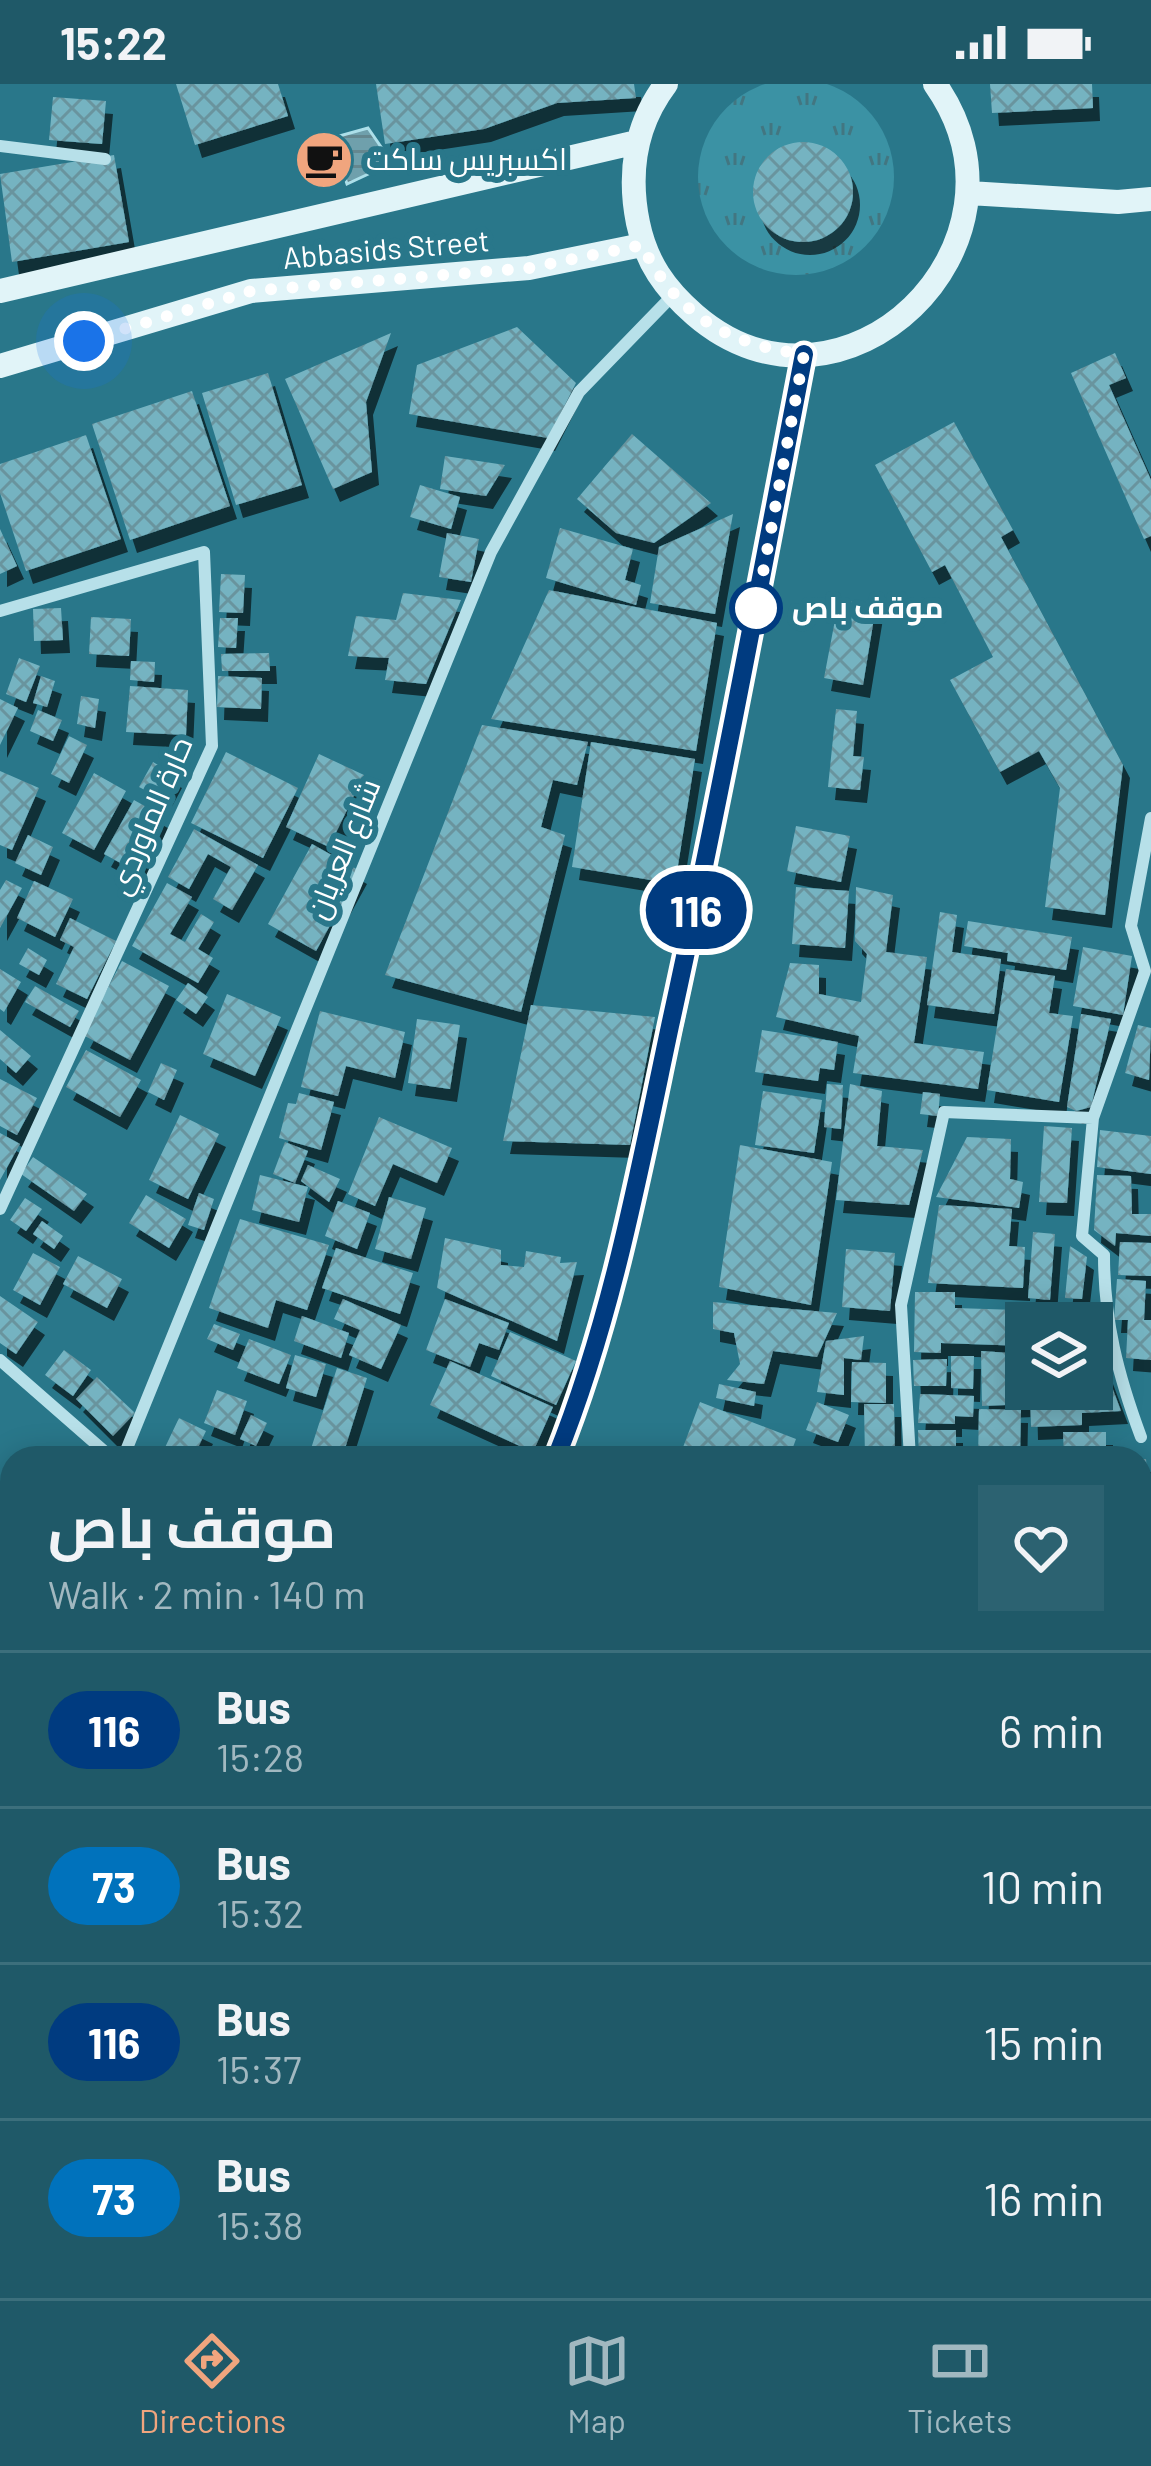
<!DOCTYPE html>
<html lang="en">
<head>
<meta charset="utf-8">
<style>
	:root { --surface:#1f5968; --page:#2c6271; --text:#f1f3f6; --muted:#a1b8c0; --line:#3c6f7c; --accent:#f0a57e }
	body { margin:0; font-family:Barlow,Cairo,sans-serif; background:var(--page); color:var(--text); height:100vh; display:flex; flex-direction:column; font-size:45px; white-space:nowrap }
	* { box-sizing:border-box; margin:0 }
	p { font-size:39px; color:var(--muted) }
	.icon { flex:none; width:66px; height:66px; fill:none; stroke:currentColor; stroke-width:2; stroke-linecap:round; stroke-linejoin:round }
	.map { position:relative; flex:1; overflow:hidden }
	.panel { position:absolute; left:0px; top:1362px; width:1152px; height:852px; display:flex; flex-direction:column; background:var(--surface); border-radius:36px 36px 0 0; box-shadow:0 6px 30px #0003 }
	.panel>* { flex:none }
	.badge { padding:0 24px; border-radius:39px; font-size:42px; line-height:78px }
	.controls { position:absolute; left:1005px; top:1218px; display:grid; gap:24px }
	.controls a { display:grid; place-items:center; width:108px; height:108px; border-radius:0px; background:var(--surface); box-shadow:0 6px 30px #0003; font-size:60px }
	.you { position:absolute; width:60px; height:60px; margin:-30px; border:9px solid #fff; border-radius:50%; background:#1a73e8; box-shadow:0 0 0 18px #1a73e833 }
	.map>.badge { position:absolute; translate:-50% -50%; box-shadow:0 0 0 6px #fff }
	.round { display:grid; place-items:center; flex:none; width:126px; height:126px; border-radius:0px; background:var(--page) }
	.headline { display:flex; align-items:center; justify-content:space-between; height:204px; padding:0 48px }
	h1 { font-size:57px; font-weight:700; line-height:90px }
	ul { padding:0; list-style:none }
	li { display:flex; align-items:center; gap:36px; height:156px; padding:0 48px; border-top:3px solid var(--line) }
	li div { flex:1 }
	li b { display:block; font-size:45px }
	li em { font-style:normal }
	li .badge { min-width:132px; font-weight:700; text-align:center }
	.status { display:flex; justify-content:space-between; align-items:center; height:84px; padding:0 60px; background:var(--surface); direction:ltr }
	.status svg { height:33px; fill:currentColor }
	.menu { display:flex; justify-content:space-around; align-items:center; height:168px; border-top:3px solid var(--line); background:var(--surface); font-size:33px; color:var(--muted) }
	.menu a { display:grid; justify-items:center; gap:6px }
	.menu .on { color:var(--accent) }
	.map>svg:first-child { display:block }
	.grass { fill:url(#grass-tufts) }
	.water { fill:url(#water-rules); stroke:#acdfe9; stroke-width:3 }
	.building { fill:url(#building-cross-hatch); filter:url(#shadow) }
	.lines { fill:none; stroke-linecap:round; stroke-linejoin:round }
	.lane { stroke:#b7e0e9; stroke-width:9 }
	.street { stroke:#b7e0e9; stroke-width:12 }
	.secondary { stroke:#e1f4f8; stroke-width:24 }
	.line-casing { stroke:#fff; stroke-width:27 }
	.line { stroke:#003b80; stroke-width:18 }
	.walk { stroke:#fff; stroke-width:12; stroke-dasharray:0 21.6 }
	.stop-dot { fill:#fff; stroke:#003b80; stroke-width:6 }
	.labels { text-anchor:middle; stroke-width:12; stroke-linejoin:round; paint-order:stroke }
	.poi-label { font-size:30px; fill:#fff; stroke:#29778a; text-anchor:start }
	.street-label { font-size:30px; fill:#fff; stroke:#29778a }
	.stop-label { font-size:30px; font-weight:bold; fill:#fff; stroke:#29778a; text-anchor:start }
</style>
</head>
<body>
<div class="status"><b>15:22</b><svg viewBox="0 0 49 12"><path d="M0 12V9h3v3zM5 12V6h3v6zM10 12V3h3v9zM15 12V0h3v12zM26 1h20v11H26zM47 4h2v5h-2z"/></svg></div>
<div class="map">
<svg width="1151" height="2214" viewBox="0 0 1151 2214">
	<defs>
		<pattern id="grass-tufts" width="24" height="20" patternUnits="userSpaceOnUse" patternTransform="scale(3)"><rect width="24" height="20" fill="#3b92a4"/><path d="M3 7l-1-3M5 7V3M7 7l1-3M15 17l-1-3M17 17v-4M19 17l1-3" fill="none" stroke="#427681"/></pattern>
		<pattern id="water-rules" width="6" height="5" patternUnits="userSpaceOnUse" patternTransform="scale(3)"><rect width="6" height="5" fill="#6fa0ac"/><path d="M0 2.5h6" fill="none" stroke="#64878f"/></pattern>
		<pattern id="building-cross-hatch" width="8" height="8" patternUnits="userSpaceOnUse" patternTransform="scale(3)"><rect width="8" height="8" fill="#75b3c1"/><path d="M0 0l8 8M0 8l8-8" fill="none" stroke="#69949e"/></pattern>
		<filter id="shadow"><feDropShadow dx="7" dy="13" stdDeviation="0" flood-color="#0009"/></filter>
	</defs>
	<rect width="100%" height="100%" fill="#29778a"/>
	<!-- grass -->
	<path class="grass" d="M698 93a98 98 0 1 1 196 0a98 98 0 1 1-196 0Z"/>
	<!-- water -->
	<path class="water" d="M368,44L392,79L347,100L332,54Z"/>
	<!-- building -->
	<path class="building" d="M176,0H278L288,32L195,61Z
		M376,0H634L636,14L557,19L484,45L385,60Z
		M990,0H1092L1093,24L992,29Z
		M53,13L106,17L102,60L49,56Z
		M753 108a50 50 0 1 1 100 0a50 50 0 1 1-100 0Z
		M114,71L129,158L12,178L0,90Z
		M517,243L576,299L548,354L409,330L417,281Z
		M391,249L366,318L372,388L333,405L285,295Z
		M1115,269L1126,294L1109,301L1151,396V452L1144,455L1071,289Z
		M268,289L302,401L236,421L202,309Z
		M192,307L230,422L130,456L92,340Z
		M954,338L1013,446L1001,453L1123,681L1105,831L1045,823L1060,704L1039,667L1000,688L950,596L993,573L945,481L932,488L875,381Z
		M632,350L711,419L654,459L616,449L577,415Z
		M86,351L121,455L26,487L0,409V380Z
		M445,372L505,381L486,412L440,405Z
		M420,401L460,413L451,445L410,433Z
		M733,430L715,530L650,519L659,463Z
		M560,444L633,465L625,496L641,501L636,521L546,494Z
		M0,445L17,482L0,490Z
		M447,449L479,455L471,498L439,493Z
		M221,490L245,491L243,529L219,528Z
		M549,506L717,539L696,667L491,635Z
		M403,509L461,516L426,600L385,596L389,574L348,572L356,532L396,536Z
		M839,515L876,522L863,601L824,594Z
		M61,524L63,556L34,557L33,525Z
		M91,533L131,535L129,572L89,570Z
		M220,534H238L236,564L218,563Z
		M269,569L270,587H222L221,570Z
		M19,574L40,582L26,618L6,610Z
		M131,577L155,578L154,598L130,596Z
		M41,592L55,597L47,623L33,619Z
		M218,592L262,594L261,625L217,623Z
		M130,602L188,606L186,651L126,648Z
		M81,612L99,615L95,644L77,640Z
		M0,615L18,624L0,661Z
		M836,625L857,627L853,672L864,673L860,706L828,703Z
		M38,626L62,636L53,657L30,647Z
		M482,641L588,658L577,701L553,696L541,743L565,751L521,928L385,891Z
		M69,652L87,661L69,699L51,690Z
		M591,658L695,675L675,800L572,783Z
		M226,668L298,704L263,774L191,739Z
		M319,670L364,691L329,763L286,743Z
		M153,678L175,691L162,715L139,703Z
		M0,687L39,704L12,766L0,761Z
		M94,689L126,707L94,766L62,749Z
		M134,716L166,734L137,788L104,770Z
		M796,742L850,752L841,798L787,787Z
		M194,745L258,781L232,826L213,815L231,783L208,770L189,805L168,793Z
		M28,751L53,763L41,791L15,779Z
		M312,760L360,787L316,867L268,840Z
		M6,796L22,804L0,844V806Z
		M34,797L73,815L55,853L17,834Z
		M167,799L192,813L170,850L185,858L201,830L214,838L198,865L213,874L198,899L132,862Z
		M796,803L849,807L845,864L792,860Z
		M856,803L893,811L886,868L927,873L914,959L984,968L978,1005L853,989L859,952L776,933L790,879L819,881V910L861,918L867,870L855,857Z
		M940,828L957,831L952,868L1001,875L994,930L927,921Z
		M70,834L116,857L87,915L56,900L74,863L60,856Z
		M968,837L1072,853L1066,886L1007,877L1008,869L964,862Z
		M1083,863L1132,872L1123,931L1073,922Z
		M28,864L47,876L39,891L19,880Z
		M122,877L169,902L130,976L83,951Z
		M0,885L21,898L4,928L0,925Z
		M1006,885L1055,892L1049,929L1073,932L1059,1018L987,1006Z
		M188,899L208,913L196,930L176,916Z
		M35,902L79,927L70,943L25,918Z
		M227,910L281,933L255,992L203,970Z
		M531,921L655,933L630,1061L503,1057Z
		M320,927L405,948L395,994L346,982L338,1012L301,1003Z
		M1081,930L1111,935L1091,1023L1076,1027L1067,1023Z
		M417,935L460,941L450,1005L408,999Z
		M1138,941L1151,944L1149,996L1125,989Z
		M0,946L31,972L16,989L0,975Z
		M762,946L838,958L834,986L820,984L818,997L755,988Z
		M86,966L141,996L120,1033L66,1003Z
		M161,979L177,986L164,1016L148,1008Z
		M0,995L37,1014L17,1051L0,1042Z
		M827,1000L843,1001L841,1045L824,1043Z
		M850,1000L882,1007L877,1062L923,1066L909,1121L836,1116Z
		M763,1007L822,1016L814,1069L755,1061Z
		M923,1008L940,1010L938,1032L920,1030Z
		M299,1009L334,1018L321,1066L279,1054L288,1019L296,1020Z
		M180,1031L219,1050L188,1115L149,1096Z
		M379,1033L452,1064L437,1099L393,1080L375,1122L348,1110Z
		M1044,1042L1072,1044L1067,1119L1039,1118Z
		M1100,1046L1151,1052V1090L1097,1083Z
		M0,1049L20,1060L0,1096Z
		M967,1053L1011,1055L1010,1095L1023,1098L1019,1124L936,1113Z
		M285,1058L308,1067L295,1099L273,1090Z
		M740,1061L832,1078L811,1221L719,1203Z
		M33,1073L87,1110L74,1127L21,1090Z
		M308,1081L340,1095L329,1118L301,1097Z
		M260,1091L308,1103L299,1138L252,1126Z
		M1097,1091L1131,1092L1132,1130H1151V1152L1116,1149L1115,1162L1094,1146Z
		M199,1109L214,1115L204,1146L188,1141Z
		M146,1111L186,1135L169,1164L129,1139Z
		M389,1113L426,1124L411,1175L375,1165Z
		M25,1114L42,1125L26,1147L10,1136Z
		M338,1117L370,1129L357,1165L325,1152Z
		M939,1121L1012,1125L1009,1162L1025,1163L1023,1204L928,1199Z
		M240,1135L329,1161L307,1226L276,1216L268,1244L209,1224Z
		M42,1137L63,1152L54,1165L33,1150Z
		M1033,1148L1055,1150L1050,1216L1028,1214Z
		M445,1154L501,1166V1181L524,1183L526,1167L561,1173L560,1179L577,1178L557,1257L437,1204Z
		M1120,1158L1151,1159V1192L1118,1191Z
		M1070,1162L1087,1173L1082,1215L1065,1214Z
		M336,1164L413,1189L400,1230L322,1204Z
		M846,1165L895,1169L890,1227L842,1223Z
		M33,1169L60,1183L40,1221L13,1206Z
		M78,1172L122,1195L107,1224L63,1200Z
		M1117,1195L1146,1197L1144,1236H1151V1276L1126,1274L1128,1236H1114Z
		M915,1208H955V1224L1049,1227L1048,1239H1026V1262L941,1259V1269L914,1268Z
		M0,1212L38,1238L16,1270L0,1259Z
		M343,1215L401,1241L381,1285L349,1271L360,1246L334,1235Z
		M445,1215L509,1239L499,1266L479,1259L470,1283L426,1266Z
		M713,1218L837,1229L817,1273L773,1267L764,1300L727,1296L740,1280L734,1249L713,1245Z
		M1070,1221L1093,1222L1100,1262H1092V1239H1065Z
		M302,1232L349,1249L341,1274L294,1257Z
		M214,1240L240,1250L233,1266L207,1255Z
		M510,1248L576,1277L556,1321L491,1292Z
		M864,1252L861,1276L844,1274V1311L817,1308L826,1257Z
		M249,1255L291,1271L279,1300L237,1284Z
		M64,1266L91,1286L73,1312L45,1291Z
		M981,1267L1026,1270L1027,1320L982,1322Z
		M295,1271L326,1280L316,1313L286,1304Z
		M951,1272H974L973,1305L951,1304Z
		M947,1275L946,1302H914L913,1276Z
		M450,1277L553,1323L533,1368L430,1321Z
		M852,1278L886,1279V1319L851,1318Z
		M1092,1279H1103L1121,1327L1082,1329V1341L1031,1343L1030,1305H1092Z
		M337,1284L367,1294L342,1374H308Z
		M97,1293L135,1329L113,1352L76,1315Z
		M719,1300L756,1308L754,1322L716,1314Z
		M217,1306L247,1317L235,1351L204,1339Z
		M920,1310L974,1312L973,1333L955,1332V1340L918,1339Z
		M700,1318L796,1355L789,1374H679Z
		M817,1318L849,1331L838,1358L806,1346Z
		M864,1320H894L895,1374H865Z
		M979,1325L1021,1326L1020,1374H978Z
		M251,1331L267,1339L256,1362L240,1355Z
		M179,1334L206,1347L193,1374H160Z
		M918,1346H956V1374H919Z
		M1063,1348H1106V1374H1064Z
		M1140,1375H1146L1151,1438L1140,1431Z
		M6,1412L12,1415V1460L0,1456Z
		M1142,1506H1151V1550H1140Z
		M0,1592L12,1599V1656L0,1678Z
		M1140,1606H1151L1142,1674L1140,1673Z
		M1146,1769H1151V1824L1140,1823Z
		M1146,1874H1151V1933L1140,1930Z
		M1140,2031L1151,2032V2082H1140Z
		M0,2043L11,2044L7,2091L0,2090Z
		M1140,2091H1151V2142H1140Z
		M0,2120L11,2121L8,2161L0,2160Z
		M0,2172L12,2173V2202H27L26,2211L0,2209Z
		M103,2202L171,2206L170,2214H102Z
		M269,2202H378V2211L270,2214Z
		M537,2202H619L618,2214L537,2208Z"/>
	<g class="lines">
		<!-- lane -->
		<path class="lane" d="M1140,1710H1151"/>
		<!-- street -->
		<path class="street" d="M0,62L105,75
			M0,527L204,468L212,662L0,1125
			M0,1276L112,1374
			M1141,1353C1118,1291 1104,1237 1104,1171L1082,1152L1093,1034L1145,887L1131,842L1151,734
			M123,1374L491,468L579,308L673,211
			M910,1374L901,1221L944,1028L1093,1034
			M0,1855L12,1823
			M1140,2001L1151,2000
			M44,2214L45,2202"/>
		<!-- secondary -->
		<path class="secondary" d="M666,0C635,41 628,90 638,139C646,178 665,205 695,231C842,358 1048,160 935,0
			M969,109L1118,118L1151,115
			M0,207L637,58
			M0,282L251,207L529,184L642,161
			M556,1374C612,1232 640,1082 673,933C720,713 763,492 804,270
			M412,2202V2214"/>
	</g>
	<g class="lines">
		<!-- line casing -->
		<g class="line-casing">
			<path id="line" d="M556,1374C612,1235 639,1088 670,942C719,719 761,494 804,270"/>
		</g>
		<!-- line -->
		<use href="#line" class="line"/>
		<!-- walk -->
		<path class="walk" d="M84,257L251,207L529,184L642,161C676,231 729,261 804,270L753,542L756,524"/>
	</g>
	<!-- icons -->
	<defs>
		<g id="cafe-disc" transform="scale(3)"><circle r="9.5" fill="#f0a57e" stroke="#29778a"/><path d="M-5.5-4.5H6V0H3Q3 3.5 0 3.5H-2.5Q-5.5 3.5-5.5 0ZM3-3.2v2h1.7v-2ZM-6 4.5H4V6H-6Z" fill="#111"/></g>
	</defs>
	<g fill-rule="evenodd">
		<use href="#cafe-disc" x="324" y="76"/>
	</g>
	<!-- markers -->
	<circle class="stop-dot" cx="756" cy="524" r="24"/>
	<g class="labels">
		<!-- poi labels -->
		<g class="poi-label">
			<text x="366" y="86">اكسبريس ساكت</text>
		</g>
		<!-- street labels -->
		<g class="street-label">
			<text transform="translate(386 166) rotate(-5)" y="10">Abbasids Street</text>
			<text transform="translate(151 732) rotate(-67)" y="10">حارة الماوردي</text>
			<text transform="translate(344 765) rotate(-68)" y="10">شارع العريان</text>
		</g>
		<!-- stop labels -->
		<g class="stop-label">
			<text x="792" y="534">موقف باص</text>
		</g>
	</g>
</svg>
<div class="controls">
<a><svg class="icon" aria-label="layers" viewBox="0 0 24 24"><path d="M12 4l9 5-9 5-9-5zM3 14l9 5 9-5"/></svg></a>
</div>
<div class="you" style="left:84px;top:257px"></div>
<b class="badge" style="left:696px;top:826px;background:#003b80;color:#fff">116</b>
<section class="panel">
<div class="headline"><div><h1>موقف باص</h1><p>Walk · 2 min · 140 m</p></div><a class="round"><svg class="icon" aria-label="heart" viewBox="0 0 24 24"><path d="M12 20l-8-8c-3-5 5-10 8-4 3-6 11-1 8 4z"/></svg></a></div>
<ul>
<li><span class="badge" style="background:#003b80;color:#fff">116</span><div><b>Bus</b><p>15:28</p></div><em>6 min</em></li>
<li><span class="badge" style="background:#0072bc;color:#fff">73</span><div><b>Bus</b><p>15:32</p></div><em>10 min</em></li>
<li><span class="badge" style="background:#003b80;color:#fff">116</span><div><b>Bus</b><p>15:37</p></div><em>15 min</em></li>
<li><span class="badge" style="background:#0072bc;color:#fff">73</span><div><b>Bus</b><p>15:38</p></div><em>16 min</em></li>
</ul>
</section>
</div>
<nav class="menu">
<a class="on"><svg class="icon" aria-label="directions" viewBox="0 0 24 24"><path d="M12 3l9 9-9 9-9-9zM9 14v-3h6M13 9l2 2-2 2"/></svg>Directions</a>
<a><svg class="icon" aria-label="map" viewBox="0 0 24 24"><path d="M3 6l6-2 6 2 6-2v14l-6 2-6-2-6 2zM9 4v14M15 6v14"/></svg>Map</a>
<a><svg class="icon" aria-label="tickets" viewBox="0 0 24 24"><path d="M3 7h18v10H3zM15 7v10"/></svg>Tickets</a>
</nav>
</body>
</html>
